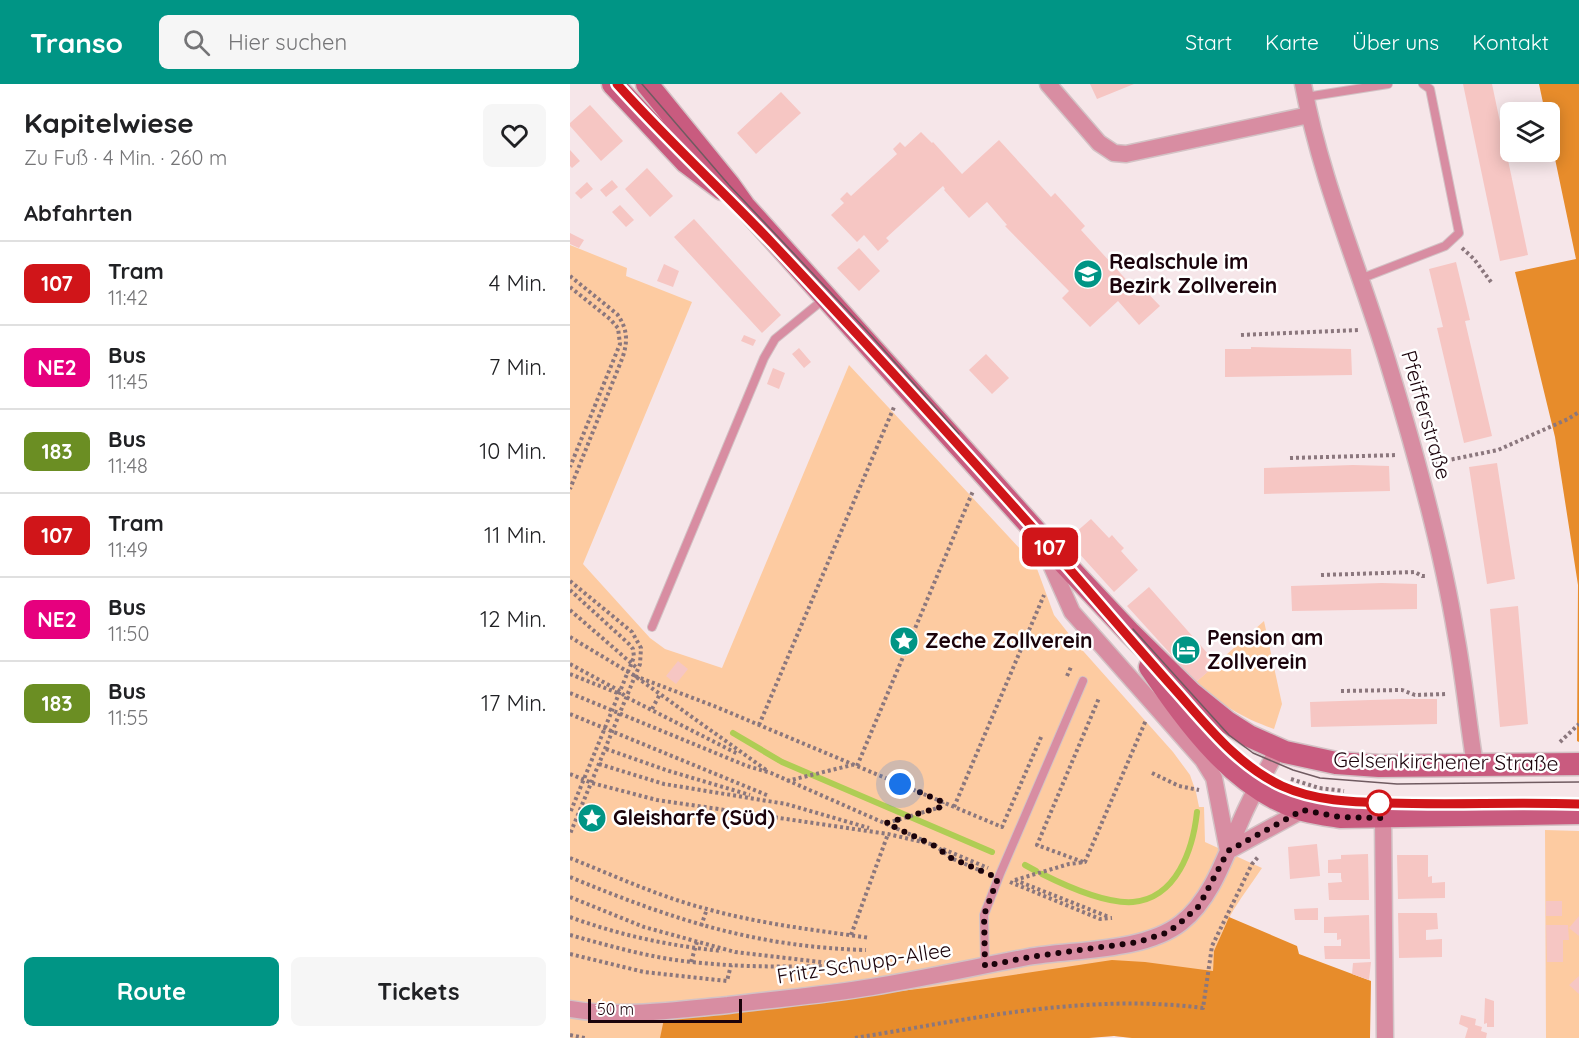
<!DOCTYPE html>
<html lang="de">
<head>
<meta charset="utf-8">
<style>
	:root { --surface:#fff; --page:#f6f6f6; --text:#202124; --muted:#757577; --line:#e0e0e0; --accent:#009585 }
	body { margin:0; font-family:Quicksand,sans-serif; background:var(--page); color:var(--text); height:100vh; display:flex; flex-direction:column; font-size:22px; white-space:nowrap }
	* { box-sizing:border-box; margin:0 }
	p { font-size:20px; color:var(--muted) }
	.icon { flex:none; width:33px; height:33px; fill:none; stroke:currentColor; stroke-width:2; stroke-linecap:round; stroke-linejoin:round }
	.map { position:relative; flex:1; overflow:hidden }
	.details { display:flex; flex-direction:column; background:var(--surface); width:570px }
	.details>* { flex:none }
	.badge { padding:0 12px; border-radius:9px; font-size:21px; line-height:39px }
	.controls { position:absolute; left:930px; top:18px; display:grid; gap:12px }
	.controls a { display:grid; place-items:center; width:60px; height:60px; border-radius:9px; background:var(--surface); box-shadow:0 3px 15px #0003; font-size:30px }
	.scale { position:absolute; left:18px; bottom:15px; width:154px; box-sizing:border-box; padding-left:6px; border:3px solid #1b030b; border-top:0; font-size:16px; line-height:21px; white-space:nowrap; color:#1b030b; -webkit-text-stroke:4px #fff; paint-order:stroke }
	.you { position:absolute; width:30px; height:30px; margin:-15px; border:4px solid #fff; border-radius:50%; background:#1a73e8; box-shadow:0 0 0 9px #1a73e833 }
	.map>.badge { position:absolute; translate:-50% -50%; box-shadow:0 0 0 3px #fff }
	h2 { padding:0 24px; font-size:22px; line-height:54px }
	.round { display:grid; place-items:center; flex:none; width:63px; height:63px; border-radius:9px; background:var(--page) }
	.headline { display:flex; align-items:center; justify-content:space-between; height:102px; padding:0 24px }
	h1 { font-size:28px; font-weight:700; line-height:45px }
	.cta { display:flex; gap:12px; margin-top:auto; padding:12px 24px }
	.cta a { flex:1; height:69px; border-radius:9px; background:var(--accent); color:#fff; font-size:24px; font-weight:700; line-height:69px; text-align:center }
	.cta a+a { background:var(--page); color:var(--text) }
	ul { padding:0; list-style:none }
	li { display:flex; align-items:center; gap:18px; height:84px; padding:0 24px; border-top:2px solid var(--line) }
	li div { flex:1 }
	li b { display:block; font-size:22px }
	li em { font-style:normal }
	li .badge { min-width:66px; font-weight:700; text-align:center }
	header { display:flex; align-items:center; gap:36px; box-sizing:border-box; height:84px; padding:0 30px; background:var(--accent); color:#fff }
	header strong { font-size:28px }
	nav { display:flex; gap:33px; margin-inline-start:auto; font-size:21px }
	.search { width:420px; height:54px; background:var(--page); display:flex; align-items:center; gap:15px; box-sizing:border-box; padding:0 21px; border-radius:9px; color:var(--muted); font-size:22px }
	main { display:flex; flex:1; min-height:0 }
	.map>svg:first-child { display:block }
	.green { fill:#fdcba1 }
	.forest { fill:#e78c2b }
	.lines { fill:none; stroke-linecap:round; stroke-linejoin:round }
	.stream { stroke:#afcd54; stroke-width:6 }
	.building { fill:#f6c6c3 }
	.lane-casing { stroke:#d3c2c5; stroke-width:10 }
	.street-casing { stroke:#d3c2c5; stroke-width:19 }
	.secondary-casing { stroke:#d3c2c5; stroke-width:25 }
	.path { stroke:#8b777d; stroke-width:4; stroke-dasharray:3 3; stroke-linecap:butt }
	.lane { stroke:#d88da2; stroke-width:8 }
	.street { stroke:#d88da2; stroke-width:16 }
	.secondary { stroke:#c95b7f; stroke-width:22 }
	.tram { stroke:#705b61; stroke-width:1.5 }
	.line-casing { stroke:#fff; stroke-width:14 }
	.line { stroke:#d01519; stroke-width:9 }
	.walk { stroke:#1b030b; stroke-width:6; stroke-dasharray:0 10.8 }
	.stop-dot { fill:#fff; stroke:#d01519; stroke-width:3 }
	.labels { text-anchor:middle; stroke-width:5; stroke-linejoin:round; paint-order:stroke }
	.poi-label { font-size:21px; font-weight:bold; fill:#1b030b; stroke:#fff; text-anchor:start }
	.street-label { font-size:21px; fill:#1b030b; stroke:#fff }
</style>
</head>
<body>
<header>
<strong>Transo</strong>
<div class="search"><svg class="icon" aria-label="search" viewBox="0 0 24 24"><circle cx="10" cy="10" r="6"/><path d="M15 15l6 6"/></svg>Hier suchen</div>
<nav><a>Start</a><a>Karte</a><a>Über uns</a><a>Kontakt</a></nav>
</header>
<main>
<section class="details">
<div class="headline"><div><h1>Kapitelwiese</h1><p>Zu Fuß · 4 Min. · 260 m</p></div><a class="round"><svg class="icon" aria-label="heart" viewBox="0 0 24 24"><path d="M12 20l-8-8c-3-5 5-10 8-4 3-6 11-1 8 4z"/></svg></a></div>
<h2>Abfahrten</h2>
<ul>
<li><span class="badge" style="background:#d01519;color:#fff">107</span><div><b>Tram</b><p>11:42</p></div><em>4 Min.</em></li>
<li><span class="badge" style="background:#e6007e;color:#fff">NE2</span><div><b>Bus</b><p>11:45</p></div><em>7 Min.</em></li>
<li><span class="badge" style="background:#6b8e23;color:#fff">183</span><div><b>Bus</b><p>11:48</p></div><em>10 Min.</em></li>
<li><span class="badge" style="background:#d01519;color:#fff">107</span><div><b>Tram</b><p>11:49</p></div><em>11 Min.</em></li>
<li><span class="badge" style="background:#e6007e;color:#fff">NE2</span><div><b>Bus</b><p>11:50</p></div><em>12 Min.</em></li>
<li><span class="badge" style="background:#6b8e23;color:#fff">183</span><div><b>Bus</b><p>11:55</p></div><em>17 Min.</em></li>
</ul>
<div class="cta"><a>Route</a><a>Tickets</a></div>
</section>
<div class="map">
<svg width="1009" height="954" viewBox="0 0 1009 954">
	<rect width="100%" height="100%" fill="#f6e6e9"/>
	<!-- green -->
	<path class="green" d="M0,161L57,184L56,192L122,218L13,480L80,554L95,565L152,584L279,281L466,482L484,531L506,559L603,668L620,691L626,708L629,723H634L635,758L692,784C669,818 646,844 643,887L562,954L544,952L510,954H0Z
		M694,537L712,620L704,645C673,634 651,621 626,598Z
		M975,746L1009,747V954H976Z"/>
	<!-- forest -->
	<path class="forest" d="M969,0H1009V658L1007,657L1008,501L985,353L945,188L1006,175L980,51V28H975Z
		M659,833L727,862L729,870L801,897L800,954H562L544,952L519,954H90L94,935L356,904L542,876L575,878L643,887L644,867Z"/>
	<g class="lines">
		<!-- stream -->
		<path class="stream" d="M163,649L212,678L422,768
			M455,781L466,787
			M472,790C496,802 536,820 563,818C607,814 623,765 627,728"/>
	</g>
	<!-- building -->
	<path class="building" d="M520,0H564L527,15Z
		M893,0H922L958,171L930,177Z
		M211,8L231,29L186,70L167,49Z
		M20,21L53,57L31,77L0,42V39Z
		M351,48L362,59L363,58L392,90L429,56L481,113L485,109L515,142L511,146L562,202L567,198L590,222L569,241L548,217L520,243L492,214L499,207L435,142L437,141L417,118L399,134L374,106L375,105L373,102L316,154L319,157L308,167L294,151L287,158L261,131L274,119L270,115L277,108L281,112L327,70L323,65L330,58L335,63Z
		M0,66L10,77L2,84L0,82Z
		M77,84L103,112L80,133L55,105Z
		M42,96L48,103L36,113L30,106Z
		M17,98L23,105L11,115L5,109Z
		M50,121L64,136L56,143L42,128Z
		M124,135L211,231L192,249L104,153Z
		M0,149L14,156L9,164L0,160Z
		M289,164L310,187L289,207L267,184Z
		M886,178L900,236L895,237L922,352L894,359L867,244L873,243L859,185Z
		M94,180L109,187L103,203L87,197Z
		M174,251L186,256L183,262L171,257Z
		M681,263L781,265L782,291L655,293V265H681Z
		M229,264L241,278L234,284L222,270Z
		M416,270L439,294L422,310L399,286Z
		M203,284L215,289L209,305L197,300Z
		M927,379L945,495L917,500L899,383Z
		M783,381L819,382L820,407L694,410V384Z
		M521,435L539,454L542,451L548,458L554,464L551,467L568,486L544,508L497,456Z
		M812,499L847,500V525L722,527L721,502Z
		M579,503L647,580L626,598L557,522Z
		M948,522L958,640L930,643L920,525Z
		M108,577L118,585L106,600L96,592Z
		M831,615H867V640L741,643L740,618Z
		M747,760L750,792L720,795L718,763Z
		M798,770L799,816H759L758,799L772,798L771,794V789H758V776L771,775V771Z
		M827,771H858V793L862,792V799L875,798V814L828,815Z
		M976,817H992V832H976Z
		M748,824V836H725L724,825Z
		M828,829H867L868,845L856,846V856L872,855V873L829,874Z
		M799,831L800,875H755L754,862H771V855L767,856V849H754V833Z
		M1009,832V852L999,844Z
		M976,841H998L999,856H993V878H977Z
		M801,878L799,896L782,890L783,879Z
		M1009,892V910L999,901Z
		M915,914L924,917V943H917V939L914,940Z
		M891,931L906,935L905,941L912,943L911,947L917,949L916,954H895L898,944L889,940Z"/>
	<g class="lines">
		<!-- lane casing -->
		<g class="lane-casing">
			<path id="lane" d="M736,13L818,0
				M790,195L875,162L889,149L860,5L853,0
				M82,543L194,274L205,255L254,215
				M415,882L414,831L430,790L513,597"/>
		</g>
		<!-- street casing -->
		<g class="street-casing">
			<path id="street" d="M478,0L529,59L544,69L556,70L739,31
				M733,0C751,97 791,188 819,282C846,370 871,460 886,551C894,594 898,638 905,681
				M474,465L502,528L633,676L644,694L658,767
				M813,733L815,954
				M658,767L733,726
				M0,925C52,934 106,926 158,921C206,915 255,911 302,903C355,894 406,883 458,873C505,865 574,868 611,839C646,812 659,759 678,721C687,702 698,684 708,665"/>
		</g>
		<!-- secondary casing -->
		<g class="secondary-casing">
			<path id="secondary" d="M43,0L116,78L152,105
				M77,0L159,101L174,122L495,480L559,548L621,609L657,638L679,652L715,668L766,679L809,682L1009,680
				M580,583C619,640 665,705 733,726C745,729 758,731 770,733L1009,729"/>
		</g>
		<!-- path -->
		<path class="path" d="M892,164L904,175L921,198
			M0,192L47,230C58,245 58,258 52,275L0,405
			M0,203L40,235L48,244L50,260L0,383
			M671,251L790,246
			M720,374L827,371
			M864,379L928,366L998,335L1009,328
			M751,491L845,488L852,492H856
			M0,497L62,548L71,564L70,580L0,750
			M0,506L59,560L63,565L64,573L0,729
			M0,526L68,585
			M0,553L65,592L196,686
			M0,580L48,606L56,613L168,670
			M0,590L50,610
			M65,592L144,622L432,743L472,651
			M497,592L501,583
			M771,607L832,606L845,611L877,610
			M0,609L177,682L201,689L355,757
			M82,625L90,610
			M0,630L199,712
			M189,641L324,323
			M990,658L1009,640
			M36,665L99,687L180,711
			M29,680L94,700L216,720L299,744
			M287,682L403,407
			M582,689L609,702L629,706
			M0,690L22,699L87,716L318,750L365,761L381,774L416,789
			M721,695L749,704L774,707
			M217,697L282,681
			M384,723L474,511
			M317,739L371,723L373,718
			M373,765L418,784
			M0,774C45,792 90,813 137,825C191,840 245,846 300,854
			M513,778L467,761L529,614
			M0,793C101,835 185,863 296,866
			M445,796L499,780L515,778L576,636
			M445,796L539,833
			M440,798L530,835L542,834
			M0,813L74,843L165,868L276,881
			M0,833C49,851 100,862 152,867
			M131,842L137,825
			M0,851C40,862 81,874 122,878C167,883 212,883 257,882
			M281,851L318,750
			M0,870L74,888L157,897L161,881
			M121,878L127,858
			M0,951L15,954
			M285,954C400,935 517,909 633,924L642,862L682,780L688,773"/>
		<!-- lane -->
		<use href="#lane" class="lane"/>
		<!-- street -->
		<use href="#street" class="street"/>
		<!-- secondary -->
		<use href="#secondary" class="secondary"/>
		<!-- tram -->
		<path class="tram" d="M47,0L108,66L202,159L334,302L495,480L651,656C669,675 689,691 713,702C748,719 788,718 825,719C887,721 948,718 1009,720
			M72,0L159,101L296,246L389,350
			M563,545L659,651L683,669L723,686L750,694L827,700L1009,698"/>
	</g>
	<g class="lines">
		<!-- line casing -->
		<g class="line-casing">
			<path id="line" d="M47,0C97,56 152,106 203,160C302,265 399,372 495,480C533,523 570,567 608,609C639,644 669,682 712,702C745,717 782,718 818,719C882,721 945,718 1009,720"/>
		</g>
		<!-- line -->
		<use href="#line" class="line"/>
		<!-- walk -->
		<path class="walk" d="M330,700L373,718L371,723L316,739L365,762L381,774L428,794L414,831L415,882L460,873L568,858L596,849L609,840L629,822L658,767L733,726L770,733L813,734L809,719"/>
	</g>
	<!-- icons -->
	<defs>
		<g id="school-disc" transform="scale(1.5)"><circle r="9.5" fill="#009585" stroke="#fff"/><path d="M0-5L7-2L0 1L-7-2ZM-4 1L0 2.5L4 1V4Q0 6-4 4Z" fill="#fff"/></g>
		<g id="sight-disc" transform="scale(1.5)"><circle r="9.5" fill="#009585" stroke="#fff"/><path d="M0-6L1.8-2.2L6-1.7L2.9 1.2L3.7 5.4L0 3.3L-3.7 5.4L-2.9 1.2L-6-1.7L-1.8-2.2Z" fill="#fff"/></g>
		<g id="hotel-disc" transform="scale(1.5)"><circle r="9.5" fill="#009585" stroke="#fff"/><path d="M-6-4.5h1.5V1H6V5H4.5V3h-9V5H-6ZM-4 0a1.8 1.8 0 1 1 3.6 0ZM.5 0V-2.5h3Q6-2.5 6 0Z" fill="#fff"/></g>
	</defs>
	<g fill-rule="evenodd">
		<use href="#school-disc" x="518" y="190"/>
		<use href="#sight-disc" x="334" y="557"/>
		<use href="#hotel-disc" x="616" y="566"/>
		<use href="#sight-disc" x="22" y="734"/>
	</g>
	<!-- markers -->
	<circle class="stop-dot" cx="809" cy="719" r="12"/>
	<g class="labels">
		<!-- poi labels -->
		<g class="poi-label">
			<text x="539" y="185">Realschule im<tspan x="539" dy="24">Bezirk Zollverein</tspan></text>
			<text x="637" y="561">Pension am<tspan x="637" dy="24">Zollverein</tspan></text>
			<text x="355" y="564">Zeche Zollverein</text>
			<text x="43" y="741">Gleisharfe (Süd)</text>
		</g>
		<!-- street labels -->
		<g class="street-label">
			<text transform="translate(856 331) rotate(74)" y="7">Pfeifferstraße</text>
			<text transform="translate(876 678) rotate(1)" y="7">Gelsenkirchener Straße</text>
			<text transform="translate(294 879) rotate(-9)" y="7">Fritz-Schupp-Allee</text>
		</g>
	</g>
</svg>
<div class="controls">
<a><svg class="icon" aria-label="layers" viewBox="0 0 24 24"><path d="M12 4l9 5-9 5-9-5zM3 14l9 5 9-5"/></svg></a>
</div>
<div class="scale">50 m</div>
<div class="you" style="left:330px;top:700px"></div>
<b class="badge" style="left:480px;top:463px;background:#d01519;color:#fff">107</b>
</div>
</main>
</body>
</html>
